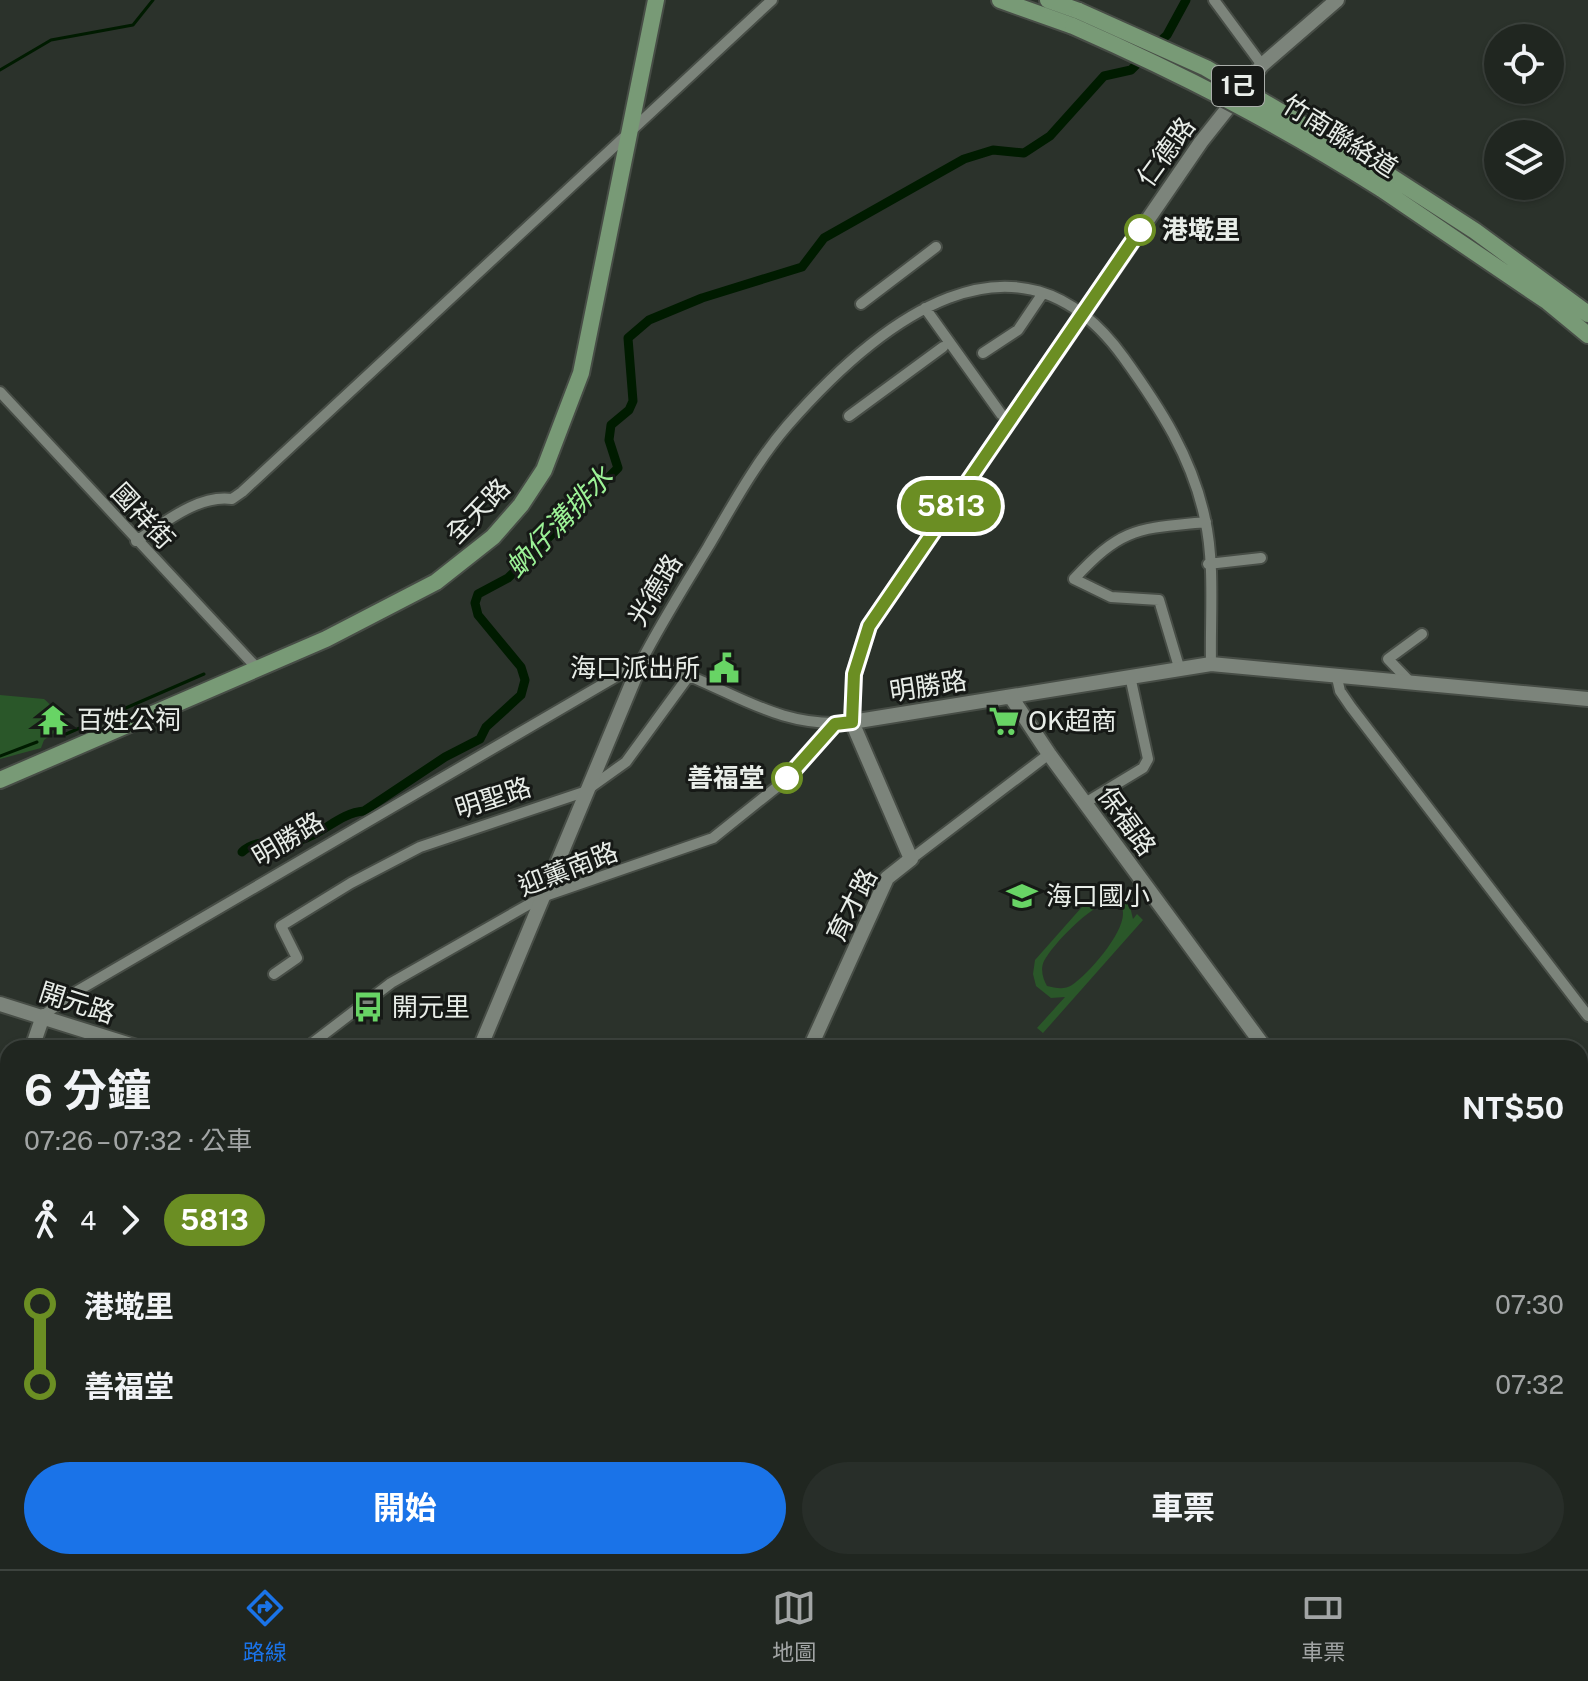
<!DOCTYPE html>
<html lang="zh-TW">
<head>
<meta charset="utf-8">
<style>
	:root { --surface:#202620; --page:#282e29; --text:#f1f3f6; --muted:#a2a5a5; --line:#3d433e; --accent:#1a73e8 }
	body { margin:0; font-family:"Public Sans","Noto Sans TC",sans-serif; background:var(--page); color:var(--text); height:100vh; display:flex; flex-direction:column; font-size:30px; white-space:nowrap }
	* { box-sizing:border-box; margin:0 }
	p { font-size:26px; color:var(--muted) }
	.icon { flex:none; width:44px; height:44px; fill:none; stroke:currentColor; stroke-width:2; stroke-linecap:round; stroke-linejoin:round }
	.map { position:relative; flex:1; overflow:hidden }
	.drawer { position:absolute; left:0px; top:1040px; width:1588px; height:530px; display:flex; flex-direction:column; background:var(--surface); border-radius:24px 24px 0 0; box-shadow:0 2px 6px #0004,0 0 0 2px var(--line) }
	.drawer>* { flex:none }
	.badge { padding:0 16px; border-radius:26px; font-size:28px; line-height:52px }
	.tools { position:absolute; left:1484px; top:24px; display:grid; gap:16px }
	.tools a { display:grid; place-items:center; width:80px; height:80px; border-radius:50%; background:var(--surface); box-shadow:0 2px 6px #0004,0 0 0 2px var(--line); font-size:40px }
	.map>.badge { position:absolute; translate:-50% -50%; box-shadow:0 0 0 4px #fff }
	.legs { display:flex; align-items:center; gap:12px; height:88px; padding:0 24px; font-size:26px }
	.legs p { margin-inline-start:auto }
	.headline { display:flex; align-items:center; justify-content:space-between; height:136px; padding:0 24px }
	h1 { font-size:44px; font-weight:700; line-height:60px }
	.button { display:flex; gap:16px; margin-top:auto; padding:16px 24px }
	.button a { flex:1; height:92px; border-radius:48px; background:var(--accent); color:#fff; font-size:32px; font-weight:700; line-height:92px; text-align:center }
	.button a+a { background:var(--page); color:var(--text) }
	ul { padding:0 24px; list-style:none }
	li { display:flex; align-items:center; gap:28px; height:80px; font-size:30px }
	li i { display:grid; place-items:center; width:12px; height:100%; margin:0 10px; background:currentColor }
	li i::after { content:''; width:20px; height:20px; margin:-10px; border:6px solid; border-radius:50%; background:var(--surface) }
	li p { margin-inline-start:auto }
	li:first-child i { background:linear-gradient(#0000 50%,currentColor 0) }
	li:last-child i { background:linear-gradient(currentColor 50%,#0000 0) }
	.tabs { display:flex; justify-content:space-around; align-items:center; height:112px; border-top:2px solid var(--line); background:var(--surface); font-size:22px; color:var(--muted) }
	.tabs a { display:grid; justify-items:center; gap:4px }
	.tabs .on { color:var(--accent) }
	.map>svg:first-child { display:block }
	.green { fill:#2a5729; fill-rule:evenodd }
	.water { fill:#001b00 }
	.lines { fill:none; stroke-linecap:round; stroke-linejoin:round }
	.stream { stroke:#001b00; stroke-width:3 }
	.canal { stroke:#001b00; stroke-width:9 }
	.street-casing { stroke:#474d46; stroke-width:14 }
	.secondary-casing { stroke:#474d46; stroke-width:18 }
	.primary-casing { stroke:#474d46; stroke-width:20 }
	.street { stroke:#7c847b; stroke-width:10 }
	.secondary { stroke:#7c847b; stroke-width:14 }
	.primary { stroke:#789a76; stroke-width:16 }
	.primary-bridge-casing { stroke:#474d46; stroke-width:20; stroke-linecap:butt }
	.primary-bridge { stroke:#789a76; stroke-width:16 }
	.line-1-casing { stroke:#fff; stroke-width:18 }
	.line-1 { stroke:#6b8e23; stroke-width:12 }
	.stop-1-dot { fill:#fff; stroke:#6b8e23; stroke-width:4 }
	.labels { text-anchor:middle; stroke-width:6; stroke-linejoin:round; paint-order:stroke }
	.shield { fill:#161916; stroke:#a9ada9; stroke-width:2 }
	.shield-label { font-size:24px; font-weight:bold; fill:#e8ede8 }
	.street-label { font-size:26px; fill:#e8ede8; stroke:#161916 }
	.stop-label { font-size:26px; font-weight:bold; fill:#e8ede8; stroke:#161916; text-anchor:start }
	.poi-label { font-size:26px; fill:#e8ede8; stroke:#161916; text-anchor:start }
	.water-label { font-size:28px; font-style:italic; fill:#9bf196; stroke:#161916 }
</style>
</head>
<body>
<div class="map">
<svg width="1588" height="1569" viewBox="0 0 1588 1569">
	<rect width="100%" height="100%" fill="#2b322b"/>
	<!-- green -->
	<path class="green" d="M0,695L44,699C56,708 58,720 54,733L44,740L41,748L0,759Z
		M1113,893L1128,898L1133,919L1137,914L1143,920L1043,1033L1037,1028L1065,997L1051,998L1036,986L1033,974L1035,960L1089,899ZM1109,902L1122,908C1130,927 1089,974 1072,985C1064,990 1056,988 1047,986C1043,979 1040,969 1044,961C1054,943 1089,907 1109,902Z"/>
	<!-- water -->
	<path class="water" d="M1410,1562H1462L1444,1569H1392Z"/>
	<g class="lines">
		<!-- stream -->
		<path class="stream" d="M0,70L51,40L133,25L153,0
			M66,734L204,674
			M0,756L37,742
			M1075,1569L1078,1562"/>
		<!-- canal -->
		<path class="canal" d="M1155,46L1167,35L1186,0
			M242,852C258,837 280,845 301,840C324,833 340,813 364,811L445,757L480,739L486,727L521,695L525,680L521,667L478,615L475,603L478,594L508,578L618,468L609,440L611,425L629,410L633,401L628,338L649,320L702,298L802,267L824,238L964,159L993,150L1024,153L1050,136L1104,76L1131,70L1145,56"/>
		<!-- street casing -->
		<g class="street-casing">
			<path id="street" d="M1214,0L1262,65
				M861,304L936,247
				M925,308L1001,414L1010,420
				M983,353L1018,330L1043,293
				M0,392L256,667
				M849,416L943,347
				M136,541C163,524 198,494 232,499L242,492L772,0
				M1208,564L1261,558
				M641,662C661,623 685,585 708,547C732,506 756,462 787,426C876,324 1017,209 1124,358C1160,408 1192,457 1205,519C1215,564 1210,617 1211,664
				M1179,667L1159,600L1111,597L1074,579C1123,526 1138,529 1206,522
				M1337,678L1340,691L1351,707L1588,1016
				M1412,684L1388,659L1422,634
				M1085,803L1143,768L1148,759L1130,676
				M911,859L1049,754
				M274,974L297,958L281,926L351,883L420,847L584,792L626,762L688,677
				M43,1016L67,997L641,662C716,674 766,731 852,722
				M306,1048L391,983L542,897L713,838L783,782L835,724
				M1580,1185L1588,1179
				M0,1202L8,1204
				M0,1342L8,1345
				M0,1471L8,1474
				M1580,1519L1588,1514
				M0,1539L1,1515L8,1497
				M188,1562V1569
				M270,1562L278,1569
				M411,1562L421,1569
				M975,1562L979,1569
				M109,1569V1562
				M368,1569L373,1562
				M1462,1569L1481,1562"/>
		</g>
		<!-- secondary casing -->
		<g class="secondary-casing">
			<path id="secondary" d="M1011,697L1049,754L1265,1048
				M852,722L1211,664L1588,699
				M0,1004L140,1048
				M32,1048L43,1016
				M480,1048L641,662
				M810,1048L887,878L911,859L852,722L854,674L869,626L1201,142L1262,65L1337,0
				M0,1171L8,1140
				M1580,1416L1588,1425
				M1571,1562L1588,1566
				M549,1569L555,1562"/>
		</g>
		<!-- primary casing -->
		<g class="primary-casing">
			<path id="primary" d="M1000,0L1073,26
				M1048,0L1079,11
				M1390,176L1475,231L1588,314
				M1380,188L1548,302L1588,335
				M0,780L326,639L436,582L493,537L521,505L544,470L581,373L656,0"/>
		</g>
		<!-- street -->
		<use href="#street" class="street"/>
		<!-- secondary -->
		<use href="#secondary" class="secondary"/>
		<!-- primary -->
		<use href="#primary" class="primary"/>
		<!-- primary-bridge casing -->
		<g class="primary-bridge-casing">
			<path id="primary-bridge" d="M1079,11L1206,68L1390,176
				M1073,26C1184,75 1277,123 1380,188"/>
		</g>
		<!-- primary-bridge -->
		<use href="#primary-bridge" class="primary-bridge"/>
	</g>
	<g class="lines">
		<!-- line-1 casing -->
		<g class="line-1-casing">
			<path id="line-1" d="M787,778L835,724L852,722L854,674L869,626L1140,230"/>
		</g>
		<!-- line-1 -->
		<use href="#line-1" class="line-1"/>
	</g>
	<!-- icons -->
	<defs>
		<g id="civic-bare" transform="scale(2.4)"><path d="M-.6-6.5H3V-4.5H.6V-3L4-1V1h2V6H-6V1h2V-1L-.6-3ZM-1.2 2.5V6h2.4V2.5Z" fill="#68d465" stroke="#161916" stroke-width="2.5" paint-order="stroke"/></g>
		<g id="temple-bare" transform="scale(2.4)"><path d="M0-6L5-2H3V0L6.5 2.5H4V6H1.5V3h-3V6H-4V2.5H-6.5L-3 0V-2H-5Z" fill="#68d465" stroke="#161916" stroke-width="2.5" paint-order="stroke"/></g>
		<g id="supermarket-bare" transform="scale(2.4)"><path d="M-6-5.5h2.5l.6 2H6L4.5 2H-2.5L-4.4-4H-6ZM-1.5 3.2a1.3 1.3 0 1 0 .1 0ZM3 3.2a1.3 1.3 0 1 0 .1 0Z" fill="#68d465" stroke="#161916" stroke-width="2.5" paint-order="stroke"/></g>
		<g id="school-bare" transform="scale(2.4)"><path d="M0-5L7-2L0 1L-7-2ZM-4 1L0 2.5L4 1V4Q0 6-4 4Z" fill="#68d465" stroke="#161916" stroke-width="2.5" paint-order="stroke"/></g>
		<g id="bus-bare" transform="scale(2.4)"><path d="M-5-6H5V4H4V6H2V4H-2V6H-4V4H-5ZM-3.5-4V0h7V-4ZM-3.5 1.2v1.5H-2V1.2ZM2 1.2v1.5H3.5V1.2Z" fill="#68d465" stroke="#161916" stroke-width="2.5" paint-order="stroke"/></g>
	</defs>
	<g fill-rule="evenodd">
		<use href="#civic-bare" x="724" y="668"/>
		<use href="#temple-bare" x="53" y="720"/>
		<use href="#supermarket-bare" x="1004" y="721"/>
		<use href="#school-bare" x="1022" y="896"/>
		<use href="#bus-bare" x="368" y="1007"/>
	</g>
	<!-- markers -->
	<g class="stop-1-dot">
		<circle cx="1140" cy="230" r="14"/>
		<circle cx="787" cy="778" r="14"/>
	</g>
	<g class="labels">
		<!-- shield labels -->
		<rect class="shield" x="1212" y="66" width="52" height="40" rx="6"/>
		<g class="shield-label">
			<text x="1238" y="94">1己</text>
		</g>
		<!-- street labels -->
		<g class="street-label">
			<text transform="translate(1340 136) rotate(32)" y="9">竹南聯絡道</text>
			<text transform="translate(1166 152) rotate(-54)" y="9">仁德路</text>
			<text transform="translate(478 511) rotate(-46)" y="9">全天路</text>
			<text transform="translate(143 516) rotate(47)" y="9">國祥街</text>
			<text transform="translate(655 590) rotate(-59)" y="9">光德路</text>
			<text transform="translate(928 686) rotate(-9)" y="9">明勝路</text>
			<text transform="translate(493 798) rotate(-18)" y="9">明聖路</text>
			<text transform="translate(1127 821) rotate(54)" y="9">保福路</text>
			<text transform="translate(288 839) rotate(-31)" y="9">明勝路</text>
			<text transform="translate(568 869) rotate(-21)" y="9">迎薰南路</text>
			<text transform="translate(852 905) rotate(-63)" y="9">育才路</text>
			<text transform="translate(77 1003) rotate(18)" y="9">開元路</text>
		</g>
		<!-- stop labels -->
		<g class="stop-label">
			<text x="1162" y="239">港墘里</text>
			<text x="765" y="787" text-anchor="end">善福堂</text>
		</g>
		<!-- poi labels -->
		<g class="poi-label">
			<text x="700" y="677" text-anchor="end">海口派出所</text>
			<text x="77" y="729">百姓公祠</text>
			<text x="1028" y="730">OK超商</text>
			<text x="1046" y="905">海口國小</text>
			<text x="392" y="1016">開元里</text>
		</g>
		<!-- water labels -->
		<g class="water-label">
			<text transform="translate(559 522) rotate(-46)" y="10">蚋仔溝排水</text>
		</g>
	</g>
</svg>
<div class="tools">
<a><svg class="icon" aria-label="locate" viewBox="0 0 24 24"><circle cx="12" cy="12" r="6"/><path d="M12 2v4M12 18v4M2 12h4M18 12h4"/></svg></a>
<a><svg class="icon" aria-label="layers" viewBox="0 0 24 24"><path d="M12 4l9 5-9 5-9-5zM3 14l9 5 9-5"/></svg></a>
</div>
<b class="badge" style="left:951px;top:506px;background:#6b8e23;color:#fff">5813</b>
<section class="drawer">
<div class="headline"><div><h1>6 分鐘</h1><p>07:26 – 07:32 · 公車</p></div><b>NT$50</b></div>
<div class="legs"><svg class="icon" aria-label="walk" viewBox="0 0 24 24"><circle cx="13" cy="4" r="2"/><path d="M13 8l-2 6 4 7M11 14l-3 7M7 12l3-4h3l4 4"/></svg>4<svg class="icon" aria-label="forward" viewBox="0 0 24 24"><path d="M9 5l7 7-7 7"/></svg><b class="badge" style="background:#6b8e23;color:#fff">5813</b></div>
<ul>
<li><i style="color:#6b8e23"></i><b>港墘里</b><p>07:30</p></li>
<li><i style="color:#6b8e23"></i><b>善福堂</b><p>07:32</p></li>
</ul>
<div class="button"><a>開始</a><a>車票</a></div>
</section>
</div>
<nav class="tabs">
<a class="on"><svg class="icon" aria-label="directions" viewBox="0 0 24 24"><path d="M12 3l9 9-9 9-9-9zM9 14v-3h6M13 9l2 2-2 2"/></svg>路線</a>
<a><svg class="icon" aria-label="map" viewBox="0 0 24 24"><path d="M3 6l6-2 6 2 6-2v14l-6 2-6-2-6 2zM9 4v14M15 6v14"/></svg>地圖</a>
<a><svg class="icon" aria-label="tickets" viewBox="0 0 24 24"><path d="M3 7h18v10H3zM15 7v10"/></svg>車票</a>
</nav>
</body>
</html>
